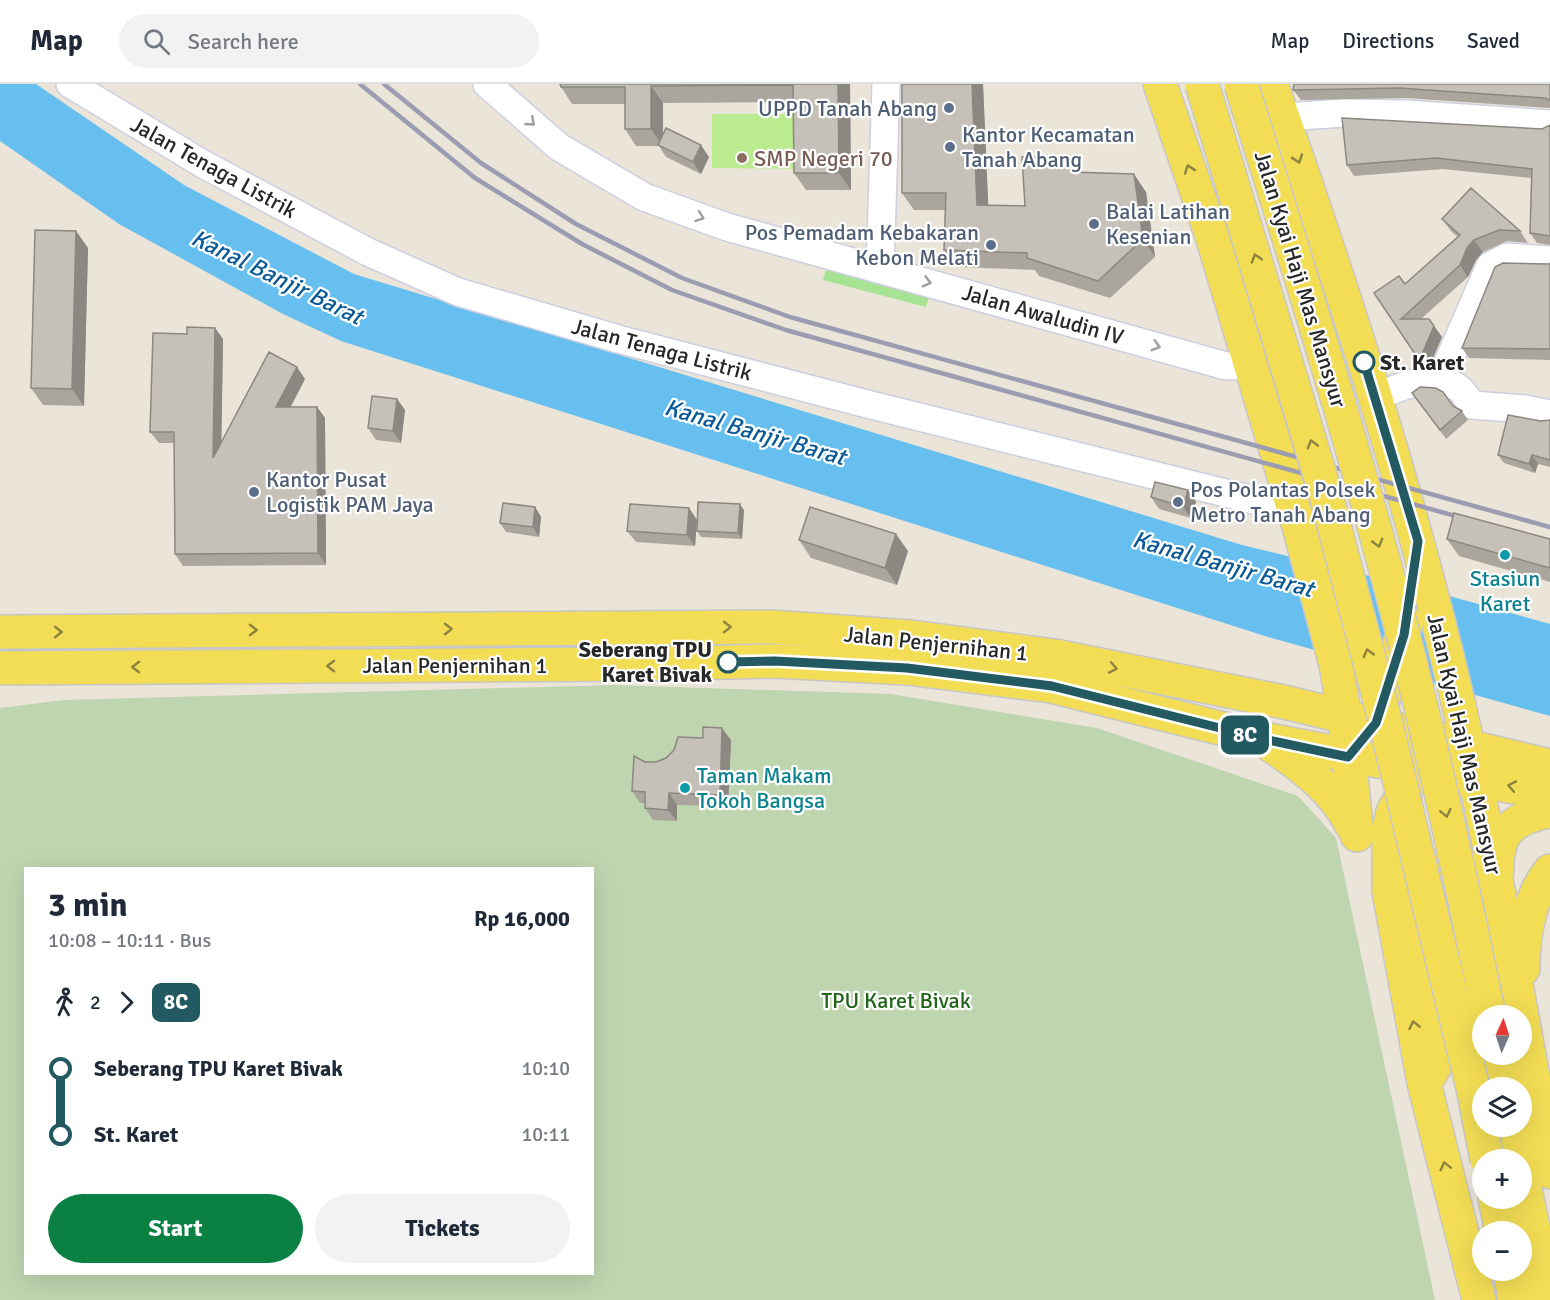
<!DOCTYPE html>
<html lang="en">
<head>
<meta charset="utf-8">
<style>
	:root { --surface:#fff; --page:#f2f2f3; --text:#1f2937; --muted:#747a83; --line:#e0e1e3; --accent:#0b8043 }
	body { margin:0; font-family:Signika,sans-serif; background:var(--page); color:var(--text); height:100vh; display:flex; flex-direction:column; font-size:22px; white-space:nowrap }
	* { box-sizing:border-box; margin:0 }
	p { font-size:20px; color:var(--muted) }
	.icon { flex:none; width:33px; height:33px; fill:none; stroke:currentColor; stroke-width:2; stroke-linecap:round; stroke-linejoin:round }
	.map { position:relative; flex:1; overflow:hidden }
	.details { position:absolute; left:24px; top:783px; width:570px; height:408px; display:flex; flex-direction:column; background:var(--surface); border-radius:0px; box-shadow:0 6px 24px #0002 }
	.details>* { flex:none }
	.badge { padding:0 12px; border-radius:9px; font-size:21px; line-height:39px }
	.needle { width:39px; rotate:3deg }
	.buttons { position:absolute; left:1472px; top:921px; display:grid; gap:12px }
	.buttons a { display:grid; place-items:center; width:60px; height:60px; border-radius:50%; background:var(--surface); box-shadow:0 6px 24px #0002; font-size:30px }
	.map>.badge { position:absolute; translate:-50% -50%; box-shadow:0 0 0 3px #fff }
	.legs { display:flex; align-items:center; gap:9px; height:66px; padding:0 24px; font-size:20px }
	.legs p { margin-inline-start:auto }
	.summary { display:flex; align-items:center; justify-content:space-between; height:102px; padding:0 24px }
	h1 { font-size:33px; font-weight:700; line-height:45px }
	.button { display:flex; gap:12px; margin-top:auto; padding:12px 24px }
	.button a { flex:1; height:69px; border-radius:36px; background:var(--accent); color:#fff; font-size:24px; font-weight:700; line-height:69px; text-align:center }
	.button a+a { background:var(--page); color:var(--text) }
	ul { padding:0 24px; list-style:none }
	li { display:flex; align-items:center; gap:21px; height:66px; font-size:22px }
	li i { display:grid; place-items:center; width:9px; height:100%; margin:0 8px; background:currentColor }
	li i::after { content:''; width:15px; height:15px; margin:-8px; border:4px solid; border-radius:50%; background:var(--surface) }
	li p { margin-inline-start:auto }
	li:first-child i { background:linear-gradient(#0000 50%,currentColor 0) }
	li:last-child i { background:linear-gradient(currentColor 50%,#0000 0) }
	header { display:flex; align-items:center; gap:36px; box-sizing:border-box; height:84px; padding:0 30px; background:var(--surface); border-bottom:2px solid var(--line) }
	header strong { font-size:28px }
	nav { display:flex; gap:33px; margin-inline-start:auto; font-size:21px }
	.search { width:420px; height:54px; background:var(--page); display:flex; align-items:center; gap:15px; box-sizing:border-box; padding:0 21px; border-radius:33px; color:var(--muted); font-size:22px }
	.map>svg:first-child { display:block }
	.green { fill:#a6e392 }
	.cemetery { fill:#bed5af; fill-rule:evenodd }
	.pitch { fill:#baeb8e }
	.water { fill:#67bff0 }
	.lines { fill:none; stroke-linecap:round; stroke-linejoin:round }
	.street-casing { stroke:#cdcfe1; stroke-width:30 }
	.primary-casing { stroke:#c7c7c7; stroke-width:36 }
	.street { stroke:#fff; stroke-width:27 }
	.primary { stroke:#f3dd55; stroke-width:33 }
	.rail { stroke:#9b9cb2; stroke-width:4.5 }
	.primary-bridge-casing { stroke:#c7c7c7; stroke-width:36; stroke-linecap:butt }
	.primary-bridge { stroke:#f3dd55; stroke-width:33 }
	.wall { fill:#aaa69e }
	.shaded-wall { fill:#8b8781 }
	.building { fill:#c6c1b8; stroke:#8b8781; stroke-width:1.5 }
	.oneway { stroke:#9e9e9e }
	.oneway2 { stroke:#8d823e }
	.line-1-casing { stroke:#fff; stroke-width:14 }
	.line-1 { stroke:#235a61; stroke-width:9 }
	.service-dot { fill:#5c6f8a; stroke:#fff; stroke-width:2 }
	.education-dot { fill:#8d6e63; stroke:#fff; stroke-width:2 }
	.stop-1-dot { fill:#fff; stroke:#235a61; stroke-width:3 }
	.culture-dot { fill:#0f9aa8; stroke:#fff; stroke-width:2 }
	.labels { text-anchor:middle; stroke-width:4.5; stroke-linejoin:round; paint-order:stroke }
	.service-label { font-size:22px; fill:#4e5e75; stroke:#fff; text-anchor:start }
	.education-label { font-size:22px; fill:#785e54; stroke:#fff; text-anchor:start }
	.street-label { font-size:22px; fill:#272727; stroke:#fff }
	.stop-label { font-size:22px; font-weight:bold; fill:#272727; stroke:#fff; text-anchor:start }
	.culture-label { font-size:22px; fill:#0d838f; stroke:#fff }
	.park-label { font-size:22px; fill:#206417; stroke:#fff }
	.water-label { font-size:24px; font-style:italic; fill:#0a5a98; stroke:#fff }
</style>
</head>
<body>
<header>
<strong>Map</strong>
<div class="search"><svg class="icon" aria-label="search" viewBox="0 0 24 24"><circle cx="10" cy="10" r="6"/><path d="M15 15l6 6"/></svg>Search here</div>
<nav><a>Map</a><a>Directions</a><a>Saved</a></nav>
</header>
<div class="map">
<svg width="1550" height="1216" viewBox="0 0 1550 1216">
	<rect width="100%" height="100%" fill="#ebe4d8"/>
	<!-- green -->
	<path class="green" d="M829,176L932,204L926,223L823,196Z"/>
	<!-- cemetery -->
	<path class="cemetery" d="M614,601L890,610L1097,644L1298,712L1336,754L1435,1216H0V624L64,616ZM26,784H592V1190H26Z"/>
	<!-- pitch -->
	<path class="pitch" d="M712,30H797V85L712,84Z"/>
	<!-- water -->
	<path class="water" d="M0,0H36L184,101L354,190L1242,461L1442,510L1550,540V632L1268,553L341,257L283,230L119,140L0,57Z"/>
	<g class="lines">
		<!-- street casing -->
		<g class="street-casing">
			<path id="street" d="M70,0L203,80L368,168L458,208L618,255L867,320L1294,426
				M487,0L559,63L644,113L727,143L1226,282L1250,281
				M1283,33L1345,29L1405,30L1550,40
				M880,185L886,0
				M1440,297L1490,182L1507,173L1550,176
				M1374,314C1398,303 1432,288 1457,303C1463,306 1467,315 1472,321L1525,325L1550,330"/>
		</g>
		<!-- primary casing -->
		<g class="primary-casing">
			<path id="primary" d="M1160,0L1212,152L1300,446L1336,581L1345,633L1357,751
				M1271,0C1344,204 1410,411 1459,622C1495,776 1522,933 1550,1088
				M0,548L773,543L911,553L1055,572L1284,618L1550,682
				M0,584L637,580L775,577L907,584L1051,602L1264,655L1550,710
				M1378,633L1406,539
				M1272,662C1306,685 1334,706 1353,743
				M1412,694L1393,728L1389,745V807L1424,999L1479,1216
				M1497,787C1496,747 1513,734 1550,727
				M1523,885C1523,853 1529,812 1550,787
				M1497,970L1504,1004
				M1424,999C1434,986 1441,974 1440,957C1439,918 1391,804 1436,783C1452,776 1469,785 1483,793
				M1512,1042L1519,1076
				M1521,1086L1548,1216
				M1495,1114L1502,1148
				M1510,1186L1515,1216"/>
		</g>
		<!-- street -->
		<use href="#street" class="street"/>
		<!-- primary -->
		<use href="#primary" class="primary"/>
		<!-- rail -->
		<path class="rail" d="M360,0L475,94L582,160L672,206L786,246L1470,436
			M384,0L481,79L576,140L682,194L790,233L1550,443"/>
		<!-- primary-bridge casing -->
		<g class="primary-bridge-casing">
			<path id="primary-bridge" d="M1202,0L1327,414L1384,632L1474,1008L1487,1076
				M1241,0C1297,179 1353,358 1400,539C1434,669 1462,800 1489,932"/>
		</g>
		<!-- primary-bridge -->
		<use href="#primary-bridge" class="primary-bridge"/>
	</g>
	<!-- wall -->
	<path class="wall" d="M850,0L851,106H806L794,89V18L663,19V51L709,73L701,90L666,73L659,62H636L625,45V20H572L561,3Z
		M983,0L988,121L1025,122L1079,89L1146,108L1155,173L1110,214L1039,192L1035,186L956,183L944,166L945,126H914L902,109Z
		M1550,0V24L1406,14L1301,16L1293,6Z
		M1550,41V161L1537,159L1530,149L1531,94L1443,85L1354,92L1347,81L1542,45Z
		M1442,135L1520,147L1528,159L1507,157L1483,168L1476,176L1468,193L1421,235H1429L1442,253L1430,281H1423L1374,209L1405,200L1458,153L1451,147Z
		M76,147L88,164L84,322L43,321L31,304Z
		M1550,179V276L1469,274L1462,264Z
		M215,244L223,255L221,358L305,295L291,323H317L325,334L326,481L183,482L175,470L174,359H159L150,348L187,250Z
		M1412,309L1453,322L1462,327L1468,336L1446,355Z
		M397,315L405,326L401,359L376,356L368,344Z
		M1550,336V383L1538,380L1535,389L1504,379L1498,371L1541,337Z
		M1151,413L1196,418L1191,434L1159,425Z
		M535,423L541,433L539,453L506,448L500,439Z
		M689,424L697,436L695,462L636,458L627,447Z
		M744,426L742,455L701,453L697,447Z
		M1447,455H1550V498L1459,472Z
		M799,456L908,467L897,501L811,474Z
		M731,656L728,722L677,721V737L653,736L645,724V719H640L632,707L645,678H656Z"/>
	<!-- shaded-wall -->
	<path class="shaded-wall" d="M838,0H850L851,106L839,89Z
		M972,0H983L989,138L977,121Z
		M651,2L663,19V62L651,45Z
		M701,61L709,73L701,90L693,78Z
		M1067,72L1079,89L1071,88Z
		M1134,90L1146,108L1155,173L1143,155Z
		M76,147L88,164L84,322L72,305Z
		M1474,156L1483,168L1476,176L1468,193L1460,181L1467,164Z
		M1434,242L1442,253L1430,281L1422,270Z
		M215,244L223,255L221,386L213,374Z
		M297,283L305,295L284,334L276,323Z
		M397,315L405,326L401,359L393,347Z
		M317,323L325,334L326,481L318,469Z
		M1532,371L1538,380L1535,389L1529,380Z
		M1188,406L1196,418L1191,434L1183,423Z
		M740,420L744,426L742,455L738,449Z
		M535,423L541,433L539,453L533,443Z
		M689,424L697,436L695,462L687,451Z
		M896,450L908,467L897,501L885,484Z
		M722,644L731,656L728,722L720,711Z
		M669,709L677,721V737L668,726Z"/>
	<!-- building -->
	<path class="building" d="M560,0H838L839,89H794L793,1L651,2V45H625V3H561Z
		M902,0H972L977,121L1025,122L1022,73L1067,72L1071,88L1134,90L1143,155L1098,197L1027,174V169L944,166L946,109H902Z
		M1294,0H1550V16L1544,14L1399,4L1293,6Z
		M1342,34L1542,45L1550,41V152L1530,149L1532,85L1436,74L1347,81Z
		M666,44L701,61L693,78L658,61Z
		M1471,104L1520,147L1499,146L1474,156L1467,164L1460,181L1401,235H1429L1434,242L1422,270H1415L1374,209L1399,192L1405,200L1460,151L1442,135Z
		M35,146L76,147L72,305L31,304Z
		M1503,179L1549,180L1550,179V265L1462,264L1495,183Z
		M187,243L215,244L213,374L269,268L297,283L276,323H317L318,469L175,470L174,348H150L153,249L187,250Z
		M1420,303L1436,304L1443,308L1453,322L1462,327L1440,346L1412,309Z
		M372,312L397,315L393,347L368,344Z
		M1508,331L1541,337L1550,336V376L1532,371L1529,380L1498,371Z
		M1155,398L1188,406L1183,423L1151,413Z
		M698,418L740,420L738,449L697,447Z
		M503,419L535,423L533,443L500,439Z
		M630,420L689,424L687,451L627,447Z
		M810,423L896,450L885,484L799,456Z
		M1454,429L1550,455V484L1447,455Z
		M703,643L722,644L720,711L669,709L668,726L645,724V708L632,707L634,672L645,678H656L666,674L674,666L678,653L703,654Z"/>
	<!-- one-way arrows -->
	<defs><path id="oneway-chevron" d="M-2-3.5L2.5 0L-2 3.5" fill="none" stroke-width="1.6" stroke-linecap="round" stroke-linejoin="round" transform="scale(1.5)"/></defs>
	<g class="oneway">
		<use href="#oneway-chevron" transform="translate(531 38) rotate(41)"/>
		<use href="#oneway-chevron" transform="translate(700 133) rotate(20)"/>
		<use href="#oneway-chevron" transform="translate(927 198) rotate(15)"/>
		<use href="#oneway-chevron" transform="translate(1156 262) rotate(16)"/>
	</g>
	<g class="oneway2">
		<use href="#oneway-chevron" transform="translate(1298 75) rotate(71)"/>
		<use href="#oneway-chevron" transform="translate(1189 85) rotate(-109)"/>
		<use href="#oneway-chevron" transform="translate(1256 174) rotate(-107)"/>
		<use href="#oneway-chevron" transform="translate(1312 360) rotate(-106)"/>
		<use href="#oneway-chevron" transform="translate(1378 459) rotate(75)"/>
		<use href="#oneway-chevron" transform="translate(727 543)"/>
		<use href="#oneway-chevron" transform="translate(448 545) rotate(-1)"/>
		<use href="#oneway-chevron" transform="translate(253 546)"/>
		<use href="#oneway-chevron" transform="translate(58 548)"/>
		<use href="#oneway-chevron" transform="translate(1368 569) rotate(-105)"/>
		<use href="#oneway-chevron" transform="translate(331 582) rotate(180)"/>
		<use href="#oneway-chevron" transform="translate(136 583) rotate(180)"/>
		<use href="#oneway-chevron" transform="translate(1113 584) rotate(11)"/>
		<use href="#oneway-chevron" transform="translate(1512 702) rotate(-169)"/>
		<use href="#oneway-chevron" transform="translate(1446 729) rotate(77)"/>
		<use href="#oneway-chevron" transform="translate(1414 941) rotate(-101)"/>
		<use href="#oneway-chevron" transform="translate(1445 1082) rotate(-104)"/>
	</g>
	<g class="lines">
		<!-- line-1 casing -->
		<g class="line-1-casing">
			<path id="line-1" d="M728,578L775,577L907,584L1052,602L1264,655L1348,673L1376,639L1404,551L1418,457L1364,278"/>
		</g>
		<!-- line-1 -->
		<use href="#line-1" class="line-1"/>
	</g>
	<!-- markers -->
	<g class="service-dot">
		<circle cx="949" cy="24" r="6"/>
		<circle cx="950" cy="63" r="6"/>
		<circle cx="1094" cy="140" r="6"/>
		<circle cx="991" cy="161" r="6"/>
		<circle cx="254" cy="408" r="6"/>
		<circle cx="1178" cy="418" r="6"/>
	</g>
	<circle class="education-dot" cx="742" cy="74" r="6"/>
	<g class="stop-1-dot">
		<circle cx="1364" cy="278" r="10"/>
		<circle cx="728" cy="578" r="10"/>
	</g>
	<g class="culture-dot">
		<circle cx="1505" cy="471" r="6"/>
		<circle cx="685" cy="704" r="6"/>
	</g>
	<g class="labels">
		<!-- service labels -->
		<g class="service-label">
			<text x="937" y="32" text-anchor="end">UPPD Tanah Abang</text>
			<text x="962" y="58">Kantor Kecamatan<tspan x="962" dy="25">Tanah Abang</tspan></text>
			<text x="1106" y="135">Balai Latihan<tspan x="1106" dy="25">Kesenian</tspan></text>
			<text x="979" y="156" text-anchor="end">Pos Pemadam Kebakaran<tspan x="979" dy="25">Kebon Melati</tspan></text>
			<text x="266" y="403">Kantor Pusat<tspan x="266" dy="25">Logistik PAM Jaya</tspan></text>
			<text x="1190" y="413">Pos Polantas Polsek<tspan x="1190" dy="25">Metro Tanah Abang</tspan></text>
		</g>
		<!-- education labels -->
		<g class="education-label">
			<text x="754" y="82">SMP Negeri 70</text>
		</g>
		<!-- street labels -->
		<g class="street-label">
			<text transform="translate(214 83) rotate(29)" y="8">Jalan Tenaga Listrik</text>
			<text transform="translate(1301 195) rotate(73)" y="8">Jalan Kyai Haji Mas Mansyur</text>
			<text transform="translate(1043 230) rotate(16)" y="8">Jalan Awaludin IV</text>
			<text transform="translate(662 265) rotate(15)" y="8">Jalan Tenaga Listrik</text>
			<text transform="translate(936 559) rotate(6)" y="8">Jalan Penjernihan 1</text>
			<text x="455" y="589">Jalan Penjernihan 1</text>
			<text transform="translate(1465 660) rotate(77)" y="8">Jalan Kyai Haji Mas Mansyur</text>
		</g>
		<!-- stop labels -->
		<g class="stop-label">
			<text x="1380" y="286">St. Karet</text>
			<text x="712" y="573" text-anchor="end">Seberang TPU<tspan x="712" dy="25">Karet Bivak</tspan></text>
		</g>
		<!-- culture labels -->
		<g class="culture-label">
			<text x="1505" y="502">Stasiun<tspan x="1505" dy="25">Karet</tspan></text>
			<text x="697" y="699" text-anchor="start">Taman Makam<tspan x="697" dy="25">Tokoh Bangsa</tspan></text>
		</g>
		<!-- park labels -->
		<g class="park-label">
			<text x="896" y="924">TPU Karet Bivak</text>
		</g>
		<!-- water labels -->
		<g class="water-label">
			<text transform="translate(277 193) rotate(26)" y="8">Kanal Banjir Barat</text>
			<text transform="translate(755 348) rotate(16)" y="8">Kanal Banjir Barat</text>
			<text transform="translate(1223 480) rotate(16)" y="8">Kanal Banjir Barat</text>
		</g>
	</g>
</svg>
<div class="buttons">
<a><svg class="needle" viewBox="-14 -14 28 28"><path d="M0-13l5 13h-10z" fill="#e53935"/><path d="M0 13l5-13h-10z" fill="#747a83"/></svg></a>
<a><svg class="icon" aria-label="layers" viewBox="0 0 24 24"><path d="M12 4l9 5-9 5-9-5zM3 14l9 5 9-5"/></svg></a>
<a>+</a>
<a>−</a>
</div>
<b class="badge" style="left:1245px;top:651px;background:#235a61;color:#fff">8C</b>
<section class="details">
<div class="summary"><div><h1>3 min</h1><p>10:08 – 10:11 · Bus</p></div><b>Rp 16,000</b></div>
<div class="legs"><svg class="icon" aria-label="walk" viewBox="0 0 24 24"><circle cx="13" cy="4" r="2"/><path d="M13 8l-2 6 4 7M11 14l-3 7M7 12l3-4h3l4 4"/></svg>2<svg class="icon" aria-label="forward" viewBox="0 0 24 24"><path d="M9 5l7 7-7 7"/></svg><b class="badge" style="background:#235a61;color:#fff">8C</b></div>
<ul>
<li><i style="color:#235a61"></i><b>Seberang TPU Karet Bivak</b><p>10:10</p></li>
<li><i style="color:#235a61"></i><b>St. Karet</b><p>10:11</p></li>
</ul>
<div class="button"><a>Start</a><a>Tickets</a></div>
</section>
</div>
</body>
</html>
